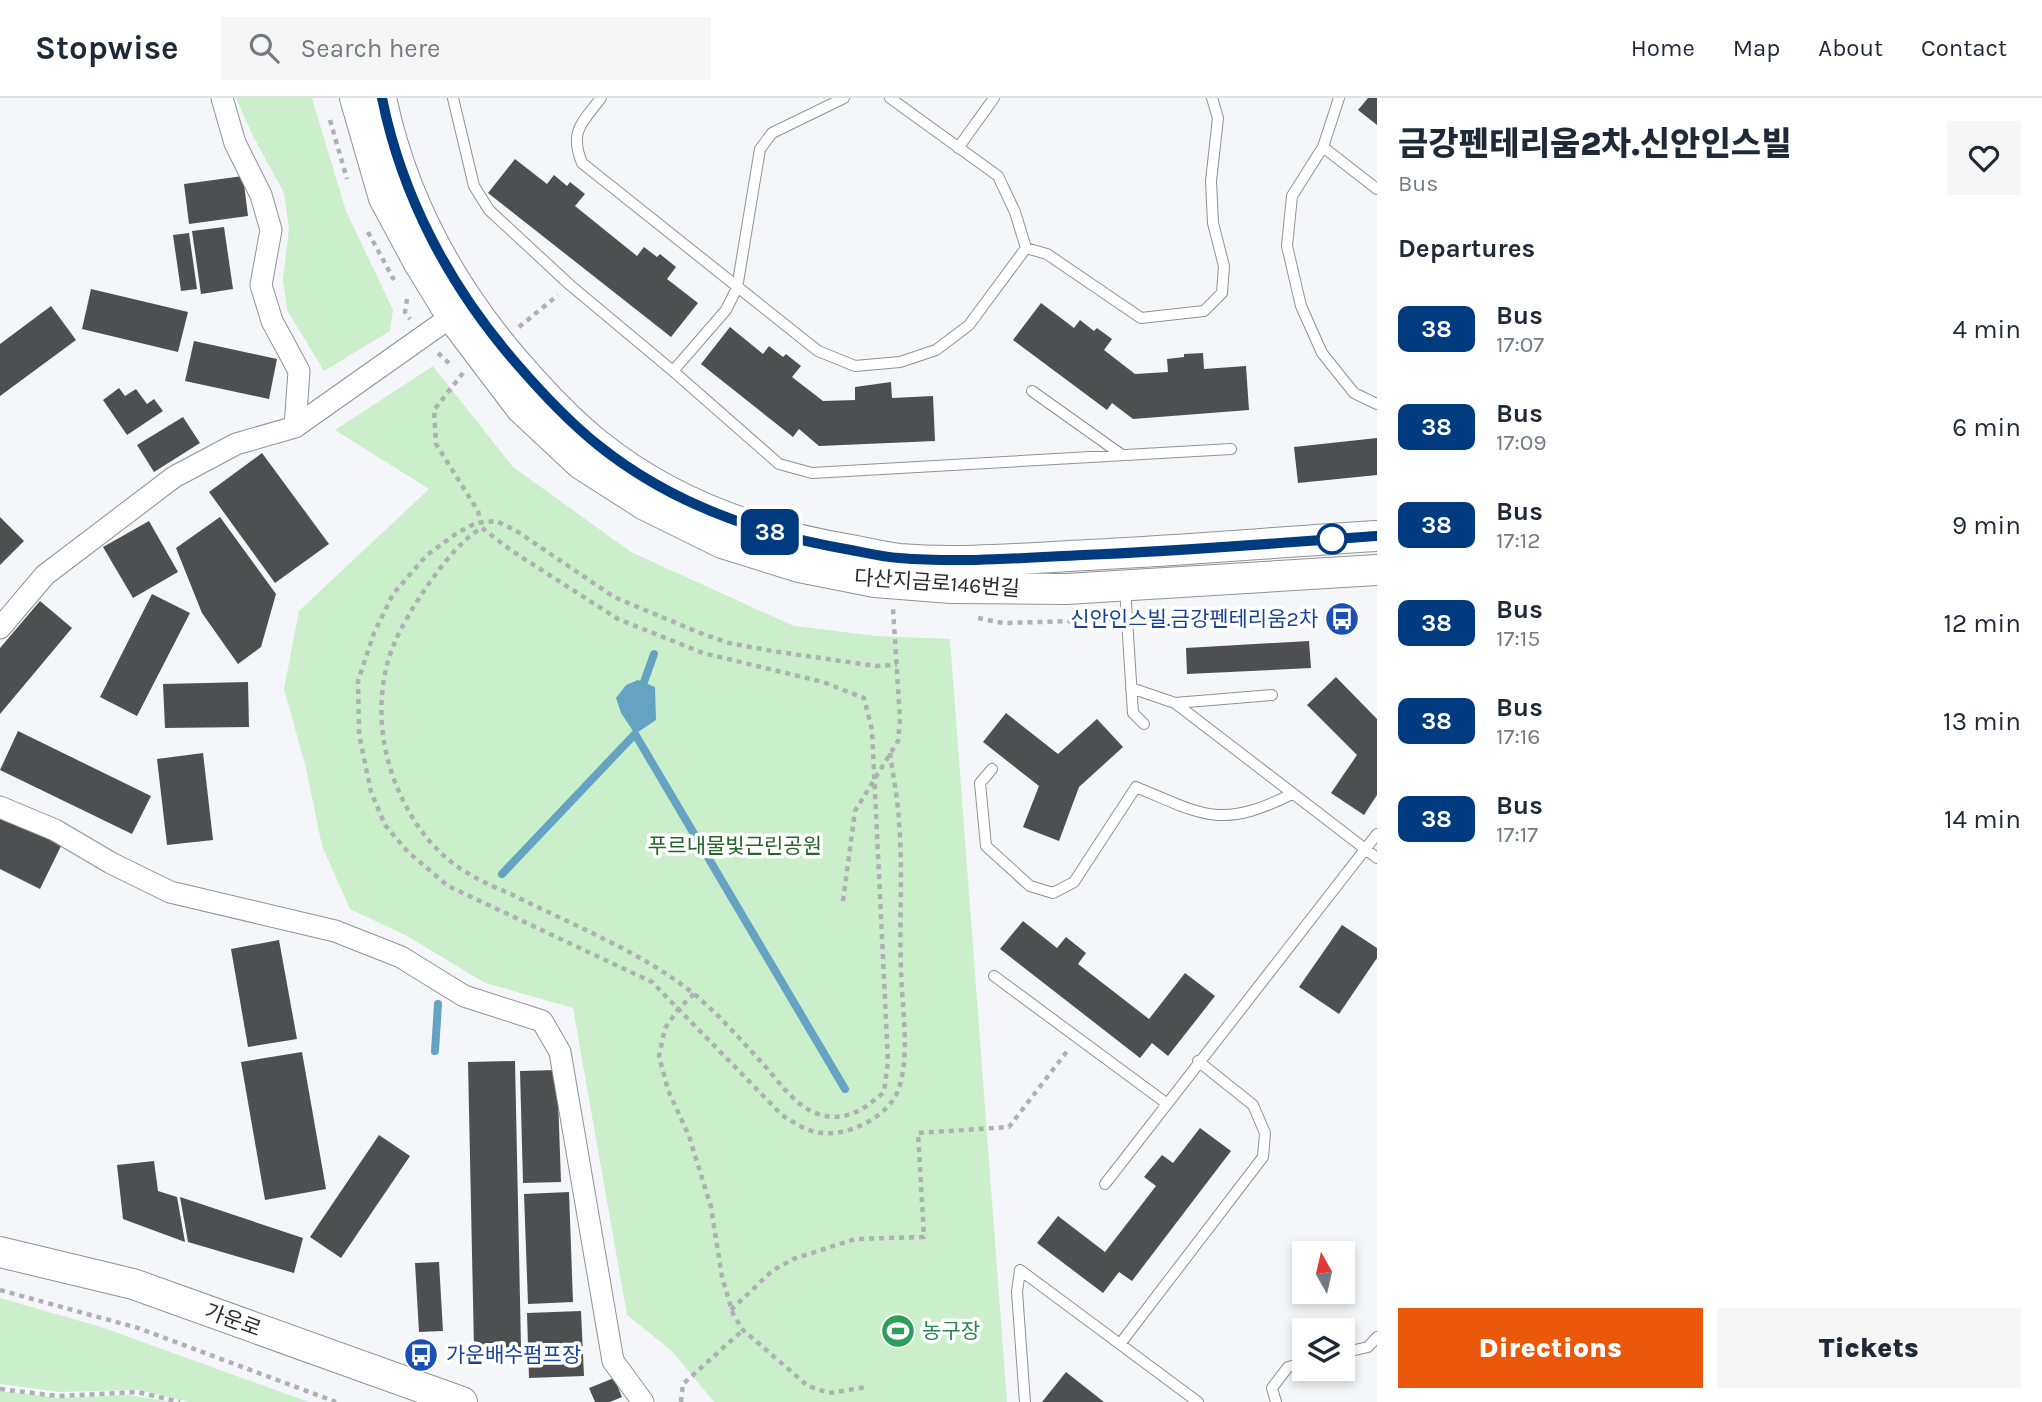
<!DOCTYPE html>
<html lang="en">
<head>
<meta charset="utf-8">
<style>
	:root { --surface:#fff; --page:#f6f6f7; --text:#1f2937; --muted:#747a83; --line:#e0e1e3; --accent:#ea580c }
	body { margin:0; font-family:Karla,"Noto Sans KR",sans-serif; background:var(--page); color:var(--text); height:100vh; display:flex; flex-direction:column; font-size:26px; white-space:nowrap }
	* { box-sizing:border-box; margin:0 }
	p { font-size:23px; color:var(--muted) }
	.icon { flex:none; width:38px; height:38px; fill:none; stroke:currentColor; stroke-width:2; stroke-linecap:round; stroke-linejoin:round }
	.map { position:relative; flex:1; overflow:hidden }
	.side { display:flex; flex-direction:column; background:var(--surface); width:665px }
	.side>* { flex:none }
	.badge { padding:0 14px; border-radius:10px; font-size:24px; line-height:46px }
	.needle { width:46px; rotate:352deg }
	.buttons { position:absolute; left:1292px; top:1143px; display:grid; gap:14px }
	.buttons a { display:grid; place-items:center; width:63px; height:63px; border-radius:0px; background:var(--surface); box-shadow:0 4px 10px #0003; font-size:35px }
	.map>.badge { position:absolute; translate:-50% -50%; box-shadow:0 0 0 4px #fff }
	h2 { padding:0 21px; font-size:26px; line-height:63px }
	.round { display:grid; place-items:center; flex:none; width:74px; height:74px; border-radius:0px; background:var(--page) }
	.overview { display:flex; align-items:center; justify-content:space-between; height:119px; padding:0 21px }
	h1 { font-size:33px; font-weight:800; line-height:52px }
	.button { display:flex; gap:14px; margin-top:auto; padding:14px 21px }
	.button a { flex:1; height:80px; border-radius:0px; background:var(--accent); color:#fff; font-size:28px; font-weight:800; line-height:80px; text-align:center }
	.button a+a { background:var(--page); color:var(--text) }
	ul { padding:0; list-style:none }
	li { display:flex; align-items:center; gap:21px; height:98px; padding:0 21px }
	li div { flex:1 }
	li b { display:block; font-size:26px }
	li em { font-style:normal }
	li .badge { min-width:77px; font-weight:700; text-align:center }
	header { display:flex; align-items:center; gap:42px; box-sizing:border-box; height:98px; padding:0 35px; background:var(--surface); border-bottom:2px solid var(--line) }
	header strong { font-size:33px }
	nav { display:flex; gap:38px; margin-inline-start:auto; font-size:24px }
	.search { width:490px; height:63px; background:var(--page); display:flex; align-items:center; gap:18px; box-sizing:border-box; padding:0 24px; border-radius:0px; color:var(--muted); font-size:26px }
	main { display:flex; flex:1; min-height:0 }
	.map>svg:first-child { display:block }
	.green { fill:#caefca }
	.water { fill:#66a3c3 }
	.lines { fill:none; stroke-linecap:round; stroke-linejoin:round }
	.stream { stroke:#66a3c3; stroke-width:8 }
	.building { fill:#4d4f51 }
	.lane-casing { stroke:#919295; stroke-width:12 }
	.street-casing { stroke:#919295; stroke-width:23 }
	.secondary-casing { stroke:#919295; stroke-width:32 }
	.path { stroke:#afb0b3; stroke-width:4.5; stroke-dasharray:5 5; stroke-linecap:butt }
	.lane { stroke:#fff; stroke-width:10 }
	.street { stroke:#fff; stroke-width:21 }
	.secondary { stroke:#fff; stroke-width:30 }
	.line-casing { stroke:#fff; stroke-width:16 }
	.line { stroke:#003b80; stroke-width:10 }
	.stop-dot { fill:#fff; stroke:#003b80; stroke-width:3.5 }
	.labels { text-anchor:middle; stroke-width:7; stroke-linejoin:round; paint-order:stroke }
	.street-label { font-size:21px; fill:#2a2b2c; stroke:#fff }
	.transit-label { font-size:21px; fill:#164399; stroke:#fff; text-anchor:end }
	.park-label { font-size:21px; fill:#27642c; stroke:#fff }
	.leisure-label { font-size:21px; fill:#27864d; stroke:#fff; text-anchor:start }
</style>
</head>
<body>
<header>
<strong>Stopwise</strong>
<div class="search"><svg class="icon" aria-label="search" viewBox="0 0 24 24"><circle cx="10" cy="10" r="6"/><path d="M15 15l6 6"/></svg>Search here</div>
<nav><a>Home</a><a>Map</a><a>About</a><a>Contact</a></nav>
</header>
<main>
<div class="map">
<svg width="1377" height="1304" viewBox="0 0 1377 1304">
	<rect width="100%" height="100%" fill="#f5f6f9"/>
	<!-- green -->
	<path class="green" d="M236,0H312L346,113L393,212L390,233L324,273L287,212L283,182L289,130L284,95L252,36Z
		M433,268L513,369L631,454L794,528L877,538L950,541L1007,1304H714L672,1253L627,1217L573,910L485,885L407,838L350,811L322,748L306,670L284,591L299,513L429,391L335,332Z
		M0,1200L101,1229L309,1304H189L138,1292L59,1294L0,1286Z
		M0,1293L60,1300L130,1297L171,1304H0Z"/>
	<!-- water -->
	<path class="water" d="M638,582L655,589L656,622L635,636L621,615L616,600L626,587Z"/>
	<g class="lines">
		<!-- stream -->
		<path class="stream" d="M644,584L654,556
			M502,776L635,636L845,991
			M435,953L438,906"/>
	</g>
	<!-- building -->
	<path class="building" d="M1368,0H1377V27L1358,12Z
		M515,61L547,86L554,77L567,88L570,84L585,96L575,108L637,158L644,149L657,159L660,156L676,169L667,181L698,205L671,239L488,95Z
		M243,78L248,118L189,126L184,86Z
		M224,129L233,191L201,196L192,133Z
		M189,135L197,191L181,193L173,137Z
		M91,191L188,214L178,254L82,231Z
		M1041,205L1074,230L1080,222L1094,233L1097,230L1112,241L1104,252L1135,276L1168,274L1167,261L1184,259V256L1203,255L1204,271L1246,268L1249,312L1133,321L1112,305L1107,312L1013,242Z
		M51,208L76,242L0,298V246Z
		M730,229L763,256L769,248L783,259L786,256L801,268L792,279L823,303L855,302V289L891,284L892,300L933,298L935,343L819,348L799,331L793,339L701,266Z
		M194,243L277,261L269,301L185,283Z
		M119,290L125,298L136,291L147,306L154,301L163,313L127,337L103,302Z
		M183,319L200,345L154,374L137,347Z
		M1377,340V377L1298,385L1294,349Z
		M262,355L329,446L275,485L209,394Z
		M0,419L24,443L0,467Z
		M220,419L276,496L261,549L238,566L202,515L176,450Z
		M149,423L178,474L133,500L103,449Z
		M152,496L190,515L137,618L100,599Z
		M40,503L72,530L0,616V550Z
		M1309,543L1311,570L1187,576L1186,550Z
		M1336,579L1377,621V697L1364,717L1331,695L1357,657L1307,607Z
		M248,584L249,629L165,630L163,586Z
		M1006,615L1058,656L1097,621L1123,649L1079,689L1059,743L1023,729L1039,688L983,644Z
		M18,633L151,698L132,736L0,672Z
		M203,655L213,742L167,747L157,661Z
		M0,715L62,746L40,791L0,771Z
		M1023,823L1057,850L1066,839L1086,855L1078,866L1149,921L1185,875L1215,898L1168,958L1152,945L1140,960L1000,851Z
		M1342,827L1377,850V860L1339,916L1299,889Z
		M279,842L297,941L248,949L231,851Z
		M302,954L326,1091L265,1102L241,964Z
		M515,963L521,1249L474,1250L468,964Z
		M557,972L561,1084L523,1085L520,973Z
		M1200,1030L1231,1053L1132,1183L1119,1174L1103,1195L1037,1145L1058,1118L1105,1154L1156,1088L1144,1079L1162,1057L1173,1065Z
		M379,1037L410,1058L341,1160L310,1139Z
		M154,1063L158,1093L177,1099L185,1144L123,1121L117,1067Z
		M569,1094L573,1204L528,1206L524,1096Z
		M180,1099L303,1140L294,1175L188,1144Z
		M439,1164L443,1233L419,1234L415,1165Z
		M581,1213L584,1278L529,1280L527,1215Z
		M1066,1274L1104,1304H1042Z
		M614,1280L622,1299L610,1304H595L589,1290Z"/>
	<g class="lines">
		<!-- lane casing -->
		<g class="lane-casing">
			<path id="lane" d="M453,0L474,88L489,112L570,187L673,273L779,366L812,375L1231,351
				M601,0C582,25 569,33 582,65L818,253L855,268L900,264L936,252L969,227L1026,150
				M890,0L998,78L1015,114L1026,150L1047,156L1141,220L1204,213L1222,195L1224,168L1213,125L1211,83L1218,20L1212,0
				M1339,0L1323,49L1292,98L1287,148L1301,208L1322,255L1354,295L1377,306
				M1323,49L1377,91
				M958,50L994,0
				M673,273L726,212L737,190L760,51L772,35L844,0
				M1032,293L1122,357
				M1125,490L1133,615L1144,626
				M1131,590L1175,605L1272,597
				M1175,605L1377,760
				M992,671L980,685L986,748L1030,788L1053,795L1074,784L1136,689C1205,718 1221,731 1292,696
				M994,878L1166,1005
				M1105,1086L1377,736
				M1120,1246L1263,1059L1265,1035L1253,1007L1198,963
				M1342,1255L1368,1249L1377,1239
				M1025,1304L1017,1194L1020,1172L1198,1304
				M1276,1304L1272,1290L1288,1269L1304,1265"/>
		</g>
		<!-- street casing -->
		<g class="street-casing">
			<path id="street" d="M295,329L462,211
				M0,530L45,477L174,379L236,346L295,329L299,273L272,223L261,187L271,132L261,97L235,45L222,0
				M0,709L55,732L111,765L170,794L335,833L401,859L464,898L542,923L560,954L613,1263L643,1304"/>
		</g>
		<!-- secondary casing -->
		<g class="secondary-casing">
			<path id="secondary" d="M355,0L384,100L419,165L452,219L521,310L581,366L645,407L722,445L799,469L875,484L951,490L1066,491L1377,472
				M381,0C402,99 450,189 516,265C541,294 568,323 598,347C670,405 761,437 851,452C867,455 883,459 899,461C962,466 1026,460 1089,457C1185,452 1281,444 1377,438
				M0,1154L133,1186L462,1304"/>
		</g>
		<!-- path -->
		<path class="path" d="M330,22L347,81
			M368,134L394,182
			M407,201L405,214L410,221
			M519,229L558,197
			M438,255L452,268
			M463,275L434,312L436,346L478,413L481,426
			M482,430L512,453L618,521L703,555L823,584L864,600L872,632L888,964L884,994C865,1011 845,1025 818,1016C796,1009 780,985 764,967C738,939 713,909 681,886C634,852 576,828 523,802C506,793 487,787 471,777C423,751 393,696 384,644C379,612 381,577 394,546C408,513 451,446 482,430Z
			M978,520L1003,525L1112,522
			M890,655C893,678 898,701 899,724C903,773 899,824 901,873C902,908 910,957 899,990C890,1019 845,1041 816,1034C803,1031 793,1024 782,1017L652,884L448,788L408,754L385,727L371,694L359,636L358,583L374,535L393,496L427,457L457,435L476,425L496,423L515,432L614,499L700,535L729,545L772,553L876,568L897,567
			M843,803L855,713L898,643L900,621L893,511
			M694,896L679,910L665,930L659,958L668,992L689,1038L711,1109L722,1179L733,1216L743,1232L808,1288L829,1295L867,1289
			M0,1192L138,1230L336,1304
			M731,1212L772,1173L793,1161L855,1141L924,1139L918,1035L1009,1029L1068,952
			M0,1291L58,1298L137,1294L180,1304
			M681,1304L683,1286L743,1232"/>
		<!-- lane -->
		<use href="#lane" class="lane"/>
		<!-- street -->
		<use href="#street" class="street"/>
		<!-- secondary -->
		<use href="#secondary" class="secondary"/>
	</g>
	<g class="lines">
		<!-- line casing -->
		<g class="line-casing">
			<path id="line" d="M382,0C402,99 450,189 516,265C541,294 568,323 598,347C670,405 761,437 851,452C867,455 883,459 899,460C960,465 1022,460 1083,457C1181,453 1279,445 1377,438"/>
		</g>
		<!-- line -->
		<use href="#line" class="line"/>
	</g>
	<!-- icons -->
	<defs>
		<g id="bus-disc" transform="scale(1.75)"><circle r="9.5" fill="#1a4fb4" stroke="#fff"/><path d="M-5-6H5V4H4V6H2V4H-2V6H-4V4H-5ZM-3.5-4V0h7V-4ZM-3.5 1.2v1.5H-2V1.2ZM2 1.2v1.5H3.5V1.2Z" fill="#fff"/></g>
		<g id="stadium-disc" transform="scale(1.75)"><circle r="9.5" fill="#2e9e5b" stroke="#fff"/><path d="M0-5a6.5 5 0 1 0 0 10a6.5 5 0 1 0 0-10ZM-3.5-1.8h7v3.6h-7Z" fill="#fff"/></g>
	</defs>
	<g fill-rule="evenodd">
		<use href="#bus-disc" x="1342" y="521"/>
		<use href="#stadium-disc" x="898" y="1233"/>
		<use href="#bus-disc" x="421" y="1257"/>
	</g>
	<!-- markers -->
	<circle class="stop-dot" cx="1332" cy="441" r="14"/>
	<g class="labels">
		<!-- street labels -->
		<g class="street-label">
			<text transform="translate(937 485) rotate(4)" y="7">다산지금로146번길</text>
			<text transform="translate(233 1222) rotate(20)" y="7">가운로</text>
		</g>
		<!-- transit labels -->
		<g class="transit-label">
			<text x="1318" y="528">신안인스빌.금강펜테리움2차</text>
			<text x="446" y="1264" text-anchor="start">가운배수펌프장</text>
		</g>
		<!-- park labels -->
		<g class="park-label">
			<text x="735" y="755">푸르내물빛근린공원</text>
		</g>
		<!-- leisure labels -->
		<g class="leisure-label">
			<text x="922" y="1240">농구장</text>
		</g>
	</g>
</svg>
<div class="buttons">
<a><svg class="needle" viewBox="-14 -14 28 28"><path d="M0-13l5 13h-10z" fill="#e53935"/><path d="M0 13l5-13h-10z" fill="#747a83"/></svg></a>
<a><svg class="icon" aria-label="layers" viewBox="0 0 24 24"><path d="M12 4l9 5-9 5-9-5zM3 14l9 5 9-5"/></svg></a>
</div>
<b class="badge" style="left:770px;top:434px;background:#003b80;color:#fff">38</b>
</div>
<section class="side">
<div class="overview"><div><h1>금강펜테리움2차.신안인스빌</h1><p>Bus</p></div><a class="round"><svg class="icon" aria-label="heart" viewBox="0 0 24 24"><path d="M12 20l-8-8c-3-5 5-10 8-4 3-6 11-1 8 4z"/></svg></a></div>
<h2>Departures</h2>
<ul>
<li><span class="badge" style="background:#003b80;color:#fff">38</span><div><b>Bus</b><p>17:07</p></div><em>4 min</em></li>
<li><span class="badge" style="background:#003b80;color:#fff">38</span><div><b>Bus</b><p>17:09</p></div><em>6 min</em></li>
<li><span class="badge" style="background:#003b80;color:#fff">38</span><div><b>Bus</b><p>17:12</p></div><em>9 min</em></li>
<li><span class="badge" style="background:#003b80;color:#fff">38</span><div><b>Bus</b><p>17:15</p></div><em>12 min</em></li>
<li><span class="badge" style="background:#003b80;color:#fff">38</span><div><b>Bus</b><p>17:16</p></div><em>13 min</em></li>
<li><span class="badge" style="background:#003b80;color:#fff">38</span><div><b>Bus</b><p>17:17</p></div><em>14 min</em></li>
</ul>
<div class="button"><a>Directions</a><a>Tickets</a></div>
</section>
</main>
</body>
</html>
